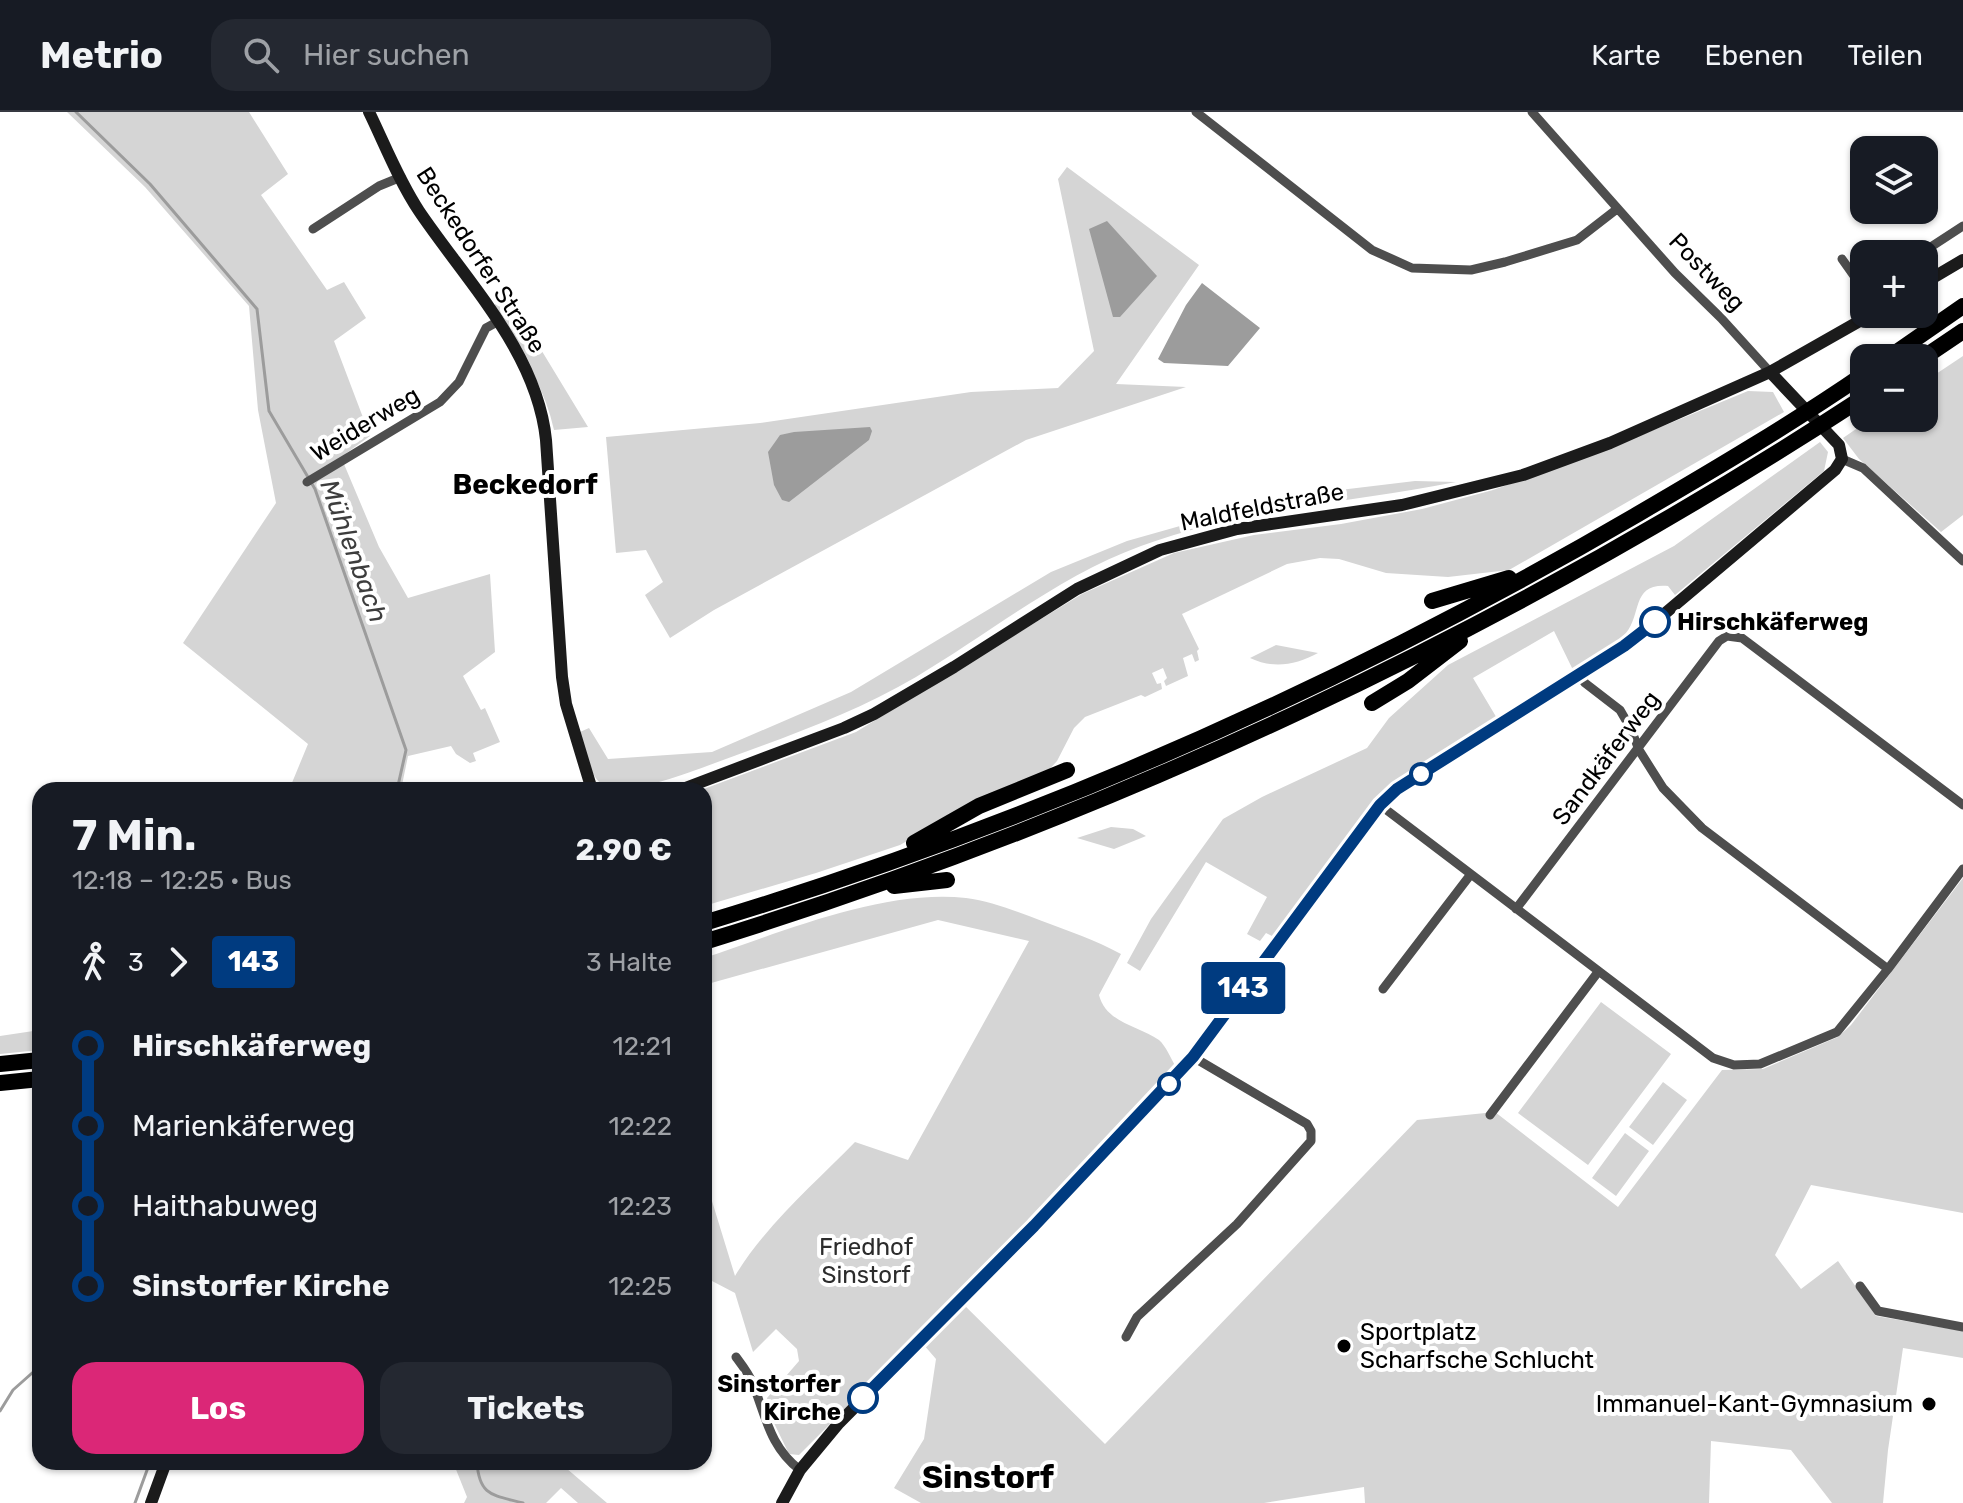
<!DOCTYPE html>
<html lang="de">
<head>
<meta charset="utf-8">
<style>
	:root { --surface:#171b24; --page:#242831; --text:#f1f3f6; --muted:#9ea1a6; --line:#363941; --accent:#db2777 }
	body { margin:0; font-family:Rubik,sans-serif; background:var(--page); color:var(--text); height:100vh; display:flex; flex-direction:column; font-size:30px; white-space:nowrap }
	* { box-sizing:border-box; margin:0 }
	p { font-size:26px; color:var(--muted) }
	.icon { flex:none; width:44px; height:44px; fill:none; stroke:currentColor; stroke-width:2; stroke-linecap:round; stroke-linejoin:round }
	.map { position:relative; flex:1; overflow:hidden }
	.panel { position:absolute; left:32px; top:670px; width:680px; height:688px; display:flex; flex-direction:column; background:var(--surface); border-radius:24px; box-shadow:0 2px 6px #0004 }
	.panel>* { flex:none }
	.badge { padding:0 16px; border-radius:6px; font-size:28px; line-height:52px }
	.tools { position:absolute; left:1850px; top:24px; display:grid; gap:16px }
	.tools a { display:grid; place-items:center; width:88px; height:88px; border-radius:16px; background:var(--surface); box-shadow:0 2px 6px #0004; font-size:40px }
	.map>.badge { position:absolute; translate:-50% -50%; box-shadow:0 0 0 4px #fff }
	.legs { display:flex; align-items:center; gap:12px; height:88px; padding:0 40px; font-size:26px }
	.legs p { margin-inline-start:auto }
	.summary { display:flex; align-items:center; justify-content:space-between; height:136px; padding:0 40px }
	h1 { font-size:44px; font-weight:700; line-height:60px }
	.button { display:flex; gap:16px; margin-top:auto; padding:16px 40px }
	.button a { flex:1; height:92px; border-radius:24px; background:var(--accent); color:#fff; font-size:32px; font-weight:700; line-height:92px; text-align:center }
	.button a+a { background:var(--page); color:var(--text) }
	ul { padding:0 40px; list-style:none }
	li { display:flex; align-items:center; gap:28px; height:80px; font-size:30px }
	li i { display:grid; place-items:center; width:12px; height:100%; margin:0 10px; background:currentColor }
	li i::after { content:''; width:20px; height:20px; margin:-10px; border:6px solid; border-radius:50%; background:var(--surface) }
	li p { margin-inline-start:auto }
	li:first-child i { background:linear-gradient(#0000 50%,currentColor 0) }
	li:last-child i { background:linear-gradient(currentColor 50%,#0000 0) }
	header { display:flex; align-items:center; gap:48px; box-sizing:border-box; height:112px; padding:0 40px; background:var(--surface); border-bottom:2px solid var(--line) }
	header strong { font-size:38px }
	nav { display:flex; gap:44px; margin-inline-start:auto; font-size:28px }
	.search { width:560px; height:72px; background:var(--page); display:flex; align-items:center; gap:20px; box-sizing:border-box; padding:0 28px; border-radius:24px; color:var(--muted); font-size:30px }
	.map>svg:first-child { display:block }
	.green { fill:#d5d5d5 }
	.water { fill:#9c9c9c }
	.lines { fill:none; stroke-linecap:round; stroke-linejoin:round }
	.stream { stroke:#9c9c9c; stroke-width:3 }
	.street { stroke:#4e4e4e; stroke-width:9 }
	.secondary { stroke:#1b1b1b; stroke-width:12 }
	.highway { stroke:#000; stroke-width:16 }
	.line-1-casing { stroke:#fff; stroke-width:18 }
	.line-1 { stroke:#003b80; stroke-width:12 }
	.stop-1-dot { fill:#fff; stroke:#003b80; stroke-width:4 }
	.poi-dot { fill:#000; stroke:#fff; stroke-width:3 }
	.labels { text-anchor:middle; stroke-width:8; stroke-linejoin:round; paint-order:stroke }
	.street-label { font-size:24px; fill:#000; stroke:#fff }
	.stop-label { font-size:24px; font-weight:bold; fill:#000; stroke:#fff; text-anchor:start }
	.park-label { font-size:24px; fill:#2c2c2c; stroke:#fff }
	.poi-label { font-size:24px; fill:#000; stroke:#fff; text-anchor:start }
	.water-label { font-size:26px; font-style:italic; fill:#3d3d3d; stroke:#fff }
	.quarter-label { font-size:28px; font-weight:bold; fill:#000; stroke:#fff }
	.district-label { font-size:32px; font-weight:bold; fill:#000; stroke:#fff }
</style>
</head>
<body>
<header>
<strong>Metrio</strong>
<div class="search"><svg class="icon" aria-label="search" viewBox="0 0 24 24"><circle cx="10" cy="10" r="6"/><path d="M15 15l6 6"/></svg>Hier suchen</div>
<nav><a>Karte</a><a>Ebenen</a><a>Teilen</a></nav>
</header>
<div class="map">
<svg width="1963" height="1391" viewBox="0 0 1963 1391">
	<rect width="100%" height="100%" fill="#fff"/>
	<!-- green -->
	<path class="green" d="M67,0H249L288,62L261,83L327,178L344,170L366,206L334,229L370,324L341,345L379,435L408,486L490,462L495,540L463,564L481,598L485,596L500,630L473,641L476,649L470,651L456,642L451,634L408,644L401,678H289L308,632L183,531L276,391L258,298L249,194L145,75Z
		M1067,55L1199,153L1116,272L1186,275L1026,328L714,498L670,526L645,483L663,470L646,438L616,441L606,325L760,311L971,280L1058,276L1094,239L1058,67Z
		M506,180L588,315L554,318C544,272 518,234 494,194Z
		M1963,244V403L1941,420L1859,347L1843,326L1872,306H1924V270Z
		M1748,279L1773,280L1784,300L1509,458L1448,465L1386,461L1339,447L1320,446L1287,452L1182,502L1199,537L1197,539L1199,548L1195,550L1192,542L1183,546L1188,564L1166,574L1164,569L1167,566L1163,556L1152,561L1157,572L1161,571L1162,577L1145,585L1141,583L1085,605L1074,616L1057,649L1046,661L978,688L900,733L816,761L704,794V678H701L856,620L1082,482L1174,441L1254,423L1341,412L1422,397L1493,378L1610,336Z
		M1820,330L1828,340L1824,359L1675,483L1668,474C1631,471 1642,502 1626,521C1615,534 1588,548 1573,558L1554,519L1473,566L1498,608L1389,676L1368,696L1274,825L1266,821L1260,829L1247,822L1267,785L1206,750L1140,859L1127,851L1151,807L1223,707L1262,685L1367,636L1389,606L1448,553L1674,434Z
		M1415,369L1456,370C1351,391 1242,396 1141,434C1059,464 990,521 916,565C853,602 783,626 715,651C693,659 630,683 610,677C589,670 585,638 580,620L589,616L608,647L712,640L851,580L1051,460L1127,429L1180,414L1340,378Z
		M1276,533L1318,541C1296,553 1273,557 1250,546Z
		M1111,715L1133,717L1146,724L1114,737L1077,726Z
		M1963,766V1101L1811,1073L1775,1143L1801,1177L1838,1149L1876,1204L1963,1219V1246L1903,1236L1888,1338L1883,1391H1832L1791,1338L1711,1329L1709,1391H1365L1364,1375L1264,1391H921L894,1376L924,1327L936,1247L917,1225L799,1343L789,1342L773,1309L767,1286L799,1249L797,1237L776,1217L753,1240L735,1181L712,1169L704,1141V1063L735,1164C763,1116 817,1069 855,1030L908,1048L1029,829L938,808L704,873V846C783,820 882,777 966,786C992,789 1017,800 1042,809C1069,819 1095,828 1121,842L1099,883C1106,911 1139,914 1159,928C1166,934 1171,947 1176,955L956,1185L1105,1332L1417,1008L1495,1000L1618,1095L1722,958L1763,957L1838,925L1851,913Z
		M1601,890L1671,942L1588,1053L1518,1001Z
		M40,918V938L0,942V924Z
		M1663,970L1687,988L1653,1033L1629,1015Z
		M1625,1021L1649,1039L1616,1084L1592,1066Z
		M453,1350H559L607,1391H578L561,1376L546,1391H464L467,1385Z"/>
	<!-- water -->
	<path class="water" d="M1107,109L1157,164L1120,205H1113L1089,117Z
		M1202,171L1260,216L1228,254L1164,251L1158,247L1186,193Z
		M870,315L872,319L869,328L789,390L782,388L774,373L768,340L780,323L794,320Z"/>
	<g class="lines">
		<!-- stream -->
		<path class="stream" d="M76,0L150,72L257,197L269,299L315,377L406,638L397,678
			M0,1299L13,1278L40,1254
			M477,1350C479,1385 494,1383 523,1391
			M135,1391L150,1350"/>
		<!-- street -->
		<path class="street" d="M1196,0L1372,138L1412,156L1471,158L1505,150L1577,128L1617,97
			M1532,0L1675,161L1721,206L1770,260
			M313,117L379,74L401,65
			M1920,142L1963,114
			M1842,147L1859,171L1864,173
			M1842,347L1863,356L1963,449
			M307,370L440,290L459,270L486,216L497,210
			M1579,563L1585,571L1620,598L1631,617L1639,638L1663,676L1702,716L1888,857
			M1380,693L1713,946L1734,953L1760,952L1837,920L1888,857L1963,757
			M1516,797L1719,529L1727,524L1742,526L1963,693
			M1383,877L1471,762
			M1490,1003L1598,860
			M1860,1174L1878,1199L1963,1215
			M1126,1225L1137,1205L1237,1112L1311,1029V1019L1307,1012L1193,945
			M736,1245C742,1253 749,1262 753,1272C766,1305 770,1335 800,1358"/>
		<!-- secondary -->
		<path class="secondary" d="M369,0C385,33 399,69 419,99C467,170 537,240 546,328L562,565L566,592L592,678
			M1924,171L1963,148
			M680,678L844,616L874,602L954,555L1077,477L1160,438L1237,417L1402,393L1523,363L1610,331L1770,260L1872,202
			M151,1391L166,1350
			M782,1391L800,1358L839,1311L1034,1114L1193,945L1380,693L1397,677L1637,525L1835,358L1842,347L1839,333L1770,260"/>
		<!-- highway -->
		<path class="highway" d="M1888,246L1963,194
			M1923,246L1963,219
			M1432,489L1509,466
			M1372,591L1408,569L1460,529
			M914,731L979,694L1067,658
			M894,774L947,768
			M704,811C1030,713 1345,573 1638,402C1715,357 1791,312 1864,262
			M704,830C1113,704 1506,519 1864,285
			M0,952L40,948
			M0,971L40,967"/>
	</g>
	<g class="lines">
		<!-- line-1 casing -->
		<g class="line-1-casing">
			<path id="line-1" d="M863,1286L1034,1114L1193,945L1380,693L1397,677L1624,534L1655,510"/>
		</g>
		<!-- line-1 -->
		<use href="#line-1" class="line-1"/>
	</g>
	<!-- markers -->
	<g class="stop-1-dot">
		<circle cx="1655" cy="510" r="14"/>
		<circle cx="1421" cy="662" r="10"/>
		<circle cx="1169" cy="972" r="10"/>
		<circle cx="863" cy="1286" r="14"/>
	</g>
	<g class="poi-dot">
		<circle cx="1344" cy="1234" r="8"/>
		<circle cx="1929" cy="1292" r="8"/>
	</g>
	<g class="labels">
		<!-- street labels -->
		<g class="street-label">
			<text transform="translate(481 148) rotate(57)" y="8">Beckedorfer Straße</text>
			<text transform="translate(1707 160) rotate(46)" y="8">Postweg</text>
			<text transform="translate(365 312) rotate(-31)" y="8">Weiderweg</text>
			<text transform="translate(1262 395) rotate(-11)" y="8">Maldfeldstraße</text>
			<text transform="translate(1606 646) rotate(-53)" y="8">Sandkäferweg</text>
		</g>
		<!-- stop labels -->
		<g class="stop-label">
			<text x="1677" y="518">Hirschkäferweg</text>
			<text x="841" y="1280" text-anchor="end">Sinstorfer<tspan x="841" dy="28">Kirche</tspan></text>
		</g>
		<!-- park labels -->
		<g class="park-label">
			<text x="866" y="1143">Friedhof<tspan x="866" dy="28">Sinstorf</tspan></text>
		</g>
		<!-- poi labels -->
		<g class="poi-label">
			<text x="1360" y="1228">Sportplatz<tspan x="1360" dy="28">Scharfsche Schlucht</tspan></text>
			<text x="1913" y="1300" text-anchor="end">Immanuel-Kant-Gymnasium</text>
		</g>
		<!-- water labels -->
		<g class="water-label">
			<text transform="translate(354 439) rotate(70)" y="9">Mühlenbach</text>
		</g>
		<!-- quarter labels -->
		<g class="quarter-label">
			<text x="525" y="382">Beckedorf</text>
		</g>
		<!-- district labels -->
		<g class="district-label">
			<text x="988" y="1376">Sinstorf</text>
		</g>
	</g>
</svg>
<div class="tools">
<a><svg class="icon" aria-label="layers" viewBox="0 0 24 24"><path d="M12 4l9 5-9 5-9-5zM3 14l9 5 9-5"/></svg></a>
<a>+</a>
<a>−</a>
</div>
<b class="badge" style="left:1243px;top:876px;background:#003b80;color:#fff">143</b>
<section class="panel">
<div class="summary"><div><h1>7 Min.</h1><p>12:18 – 12:25 · Bus</p></div><b>2.90 €</b></div>
<div class="legs"><svg class="icon" aria-label="walk" viewBox="0 0 24 24"><circle cx="13" cy="4" r="2"/><path d="M13 8l-2 6 4 7M11 14l-3 7M7 12l3-4h3l4 4"/></svg>3<svg class="icon" aria-label="forward" viewBox="0 0 24 24"><path d="M9 5l7 7-7 7"/></svg><b class="badge" style="background:#003b80;color:#fff">143</b><p>3 Halte</p></div>
<ul>
<li><i style="color:#003b80"></i><b>Hirschkäferweg</b><p>12:21</p></li>
<li><i style="color:#003b80"></i><span>Marienkäferweg</span><p>12:22</p></li>
<li><i style="color:#003b80"></i><span>Haithabuweg</span><p>12:23</p></li>
<li><i style="color:#003b80"></i><b>Sinstorfer Kirche</b><p>12:25</p></li>
</ul>
<div class="button"><a>Los</a><a>Tickets</a></div>
</section>
</div>
</body>
</html>
